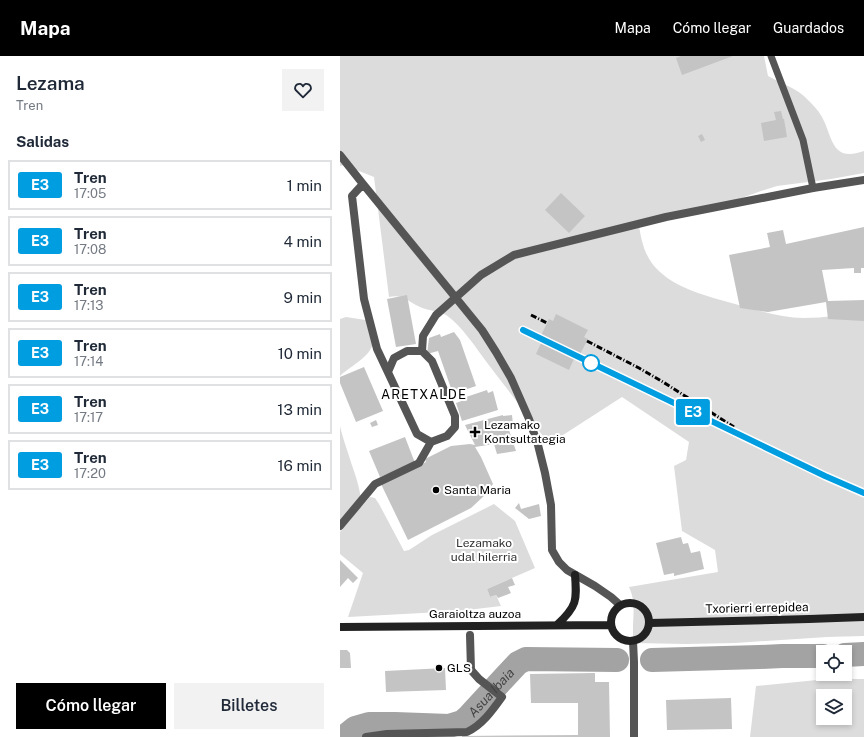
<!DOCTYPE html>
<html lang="es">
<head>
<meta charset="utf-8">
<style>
	:root { --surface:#fff; --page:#f2f2f3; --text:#1f2937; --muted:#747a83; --line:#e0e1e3; --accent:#000 }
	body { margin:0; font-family:"Public Sans",sans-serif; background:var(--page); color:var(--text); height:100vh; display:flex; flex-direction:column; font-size:15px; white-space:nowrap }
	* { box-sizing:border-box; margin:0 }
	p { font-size:13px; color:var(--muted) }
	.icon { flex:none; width:22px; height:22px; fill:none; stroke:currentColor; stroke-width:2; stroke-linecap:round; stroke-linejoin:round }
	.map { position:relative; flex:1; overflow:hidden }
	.side { display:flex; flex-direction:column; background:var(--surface); width:340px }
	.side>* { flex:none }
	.badge { padding:0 8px; border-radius:3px; font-size:14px; line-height:26px }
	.fabs { position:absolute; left:476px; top:589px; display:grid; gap:8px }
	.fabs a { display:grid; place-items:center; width:36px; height:36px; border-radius:0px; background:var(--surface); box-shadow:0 2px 6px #0003; font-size:20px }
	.map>.badge { position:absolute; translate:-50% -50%; box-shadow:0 0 0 2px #fff }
	h2 { padding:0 16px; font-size:15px; line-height:36px }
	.round { display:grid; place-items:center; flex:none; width:42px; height:42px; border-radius:0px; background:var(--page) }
	.summary { display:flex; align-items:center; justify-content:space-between; height:68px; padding:0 16px }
	h1 { font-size:19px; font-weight:600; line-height:30px }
	.cta { display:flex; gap:8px; margin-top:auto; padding:8px 16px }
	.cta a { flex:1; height:46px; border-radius:0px; background:var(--accent); color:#fff; font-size:16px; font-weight:600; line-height:46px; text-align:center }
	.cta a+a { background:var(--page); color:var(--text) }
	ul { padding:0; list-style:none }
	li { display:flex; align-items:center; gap:12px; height:50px; margin:0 8px 6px; padding:0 8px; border:2px solid var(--line); border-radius:0px }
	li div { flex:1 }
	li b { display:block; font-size:15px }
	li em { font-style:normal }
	li .badge { min-width:44px; font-weight:700; text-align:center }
	header { display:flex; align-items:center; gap:24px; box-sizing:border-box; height:56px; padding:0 20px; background:var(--accent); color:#fff }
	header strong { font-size:19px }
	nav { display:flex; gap:22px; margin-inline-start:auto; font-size:14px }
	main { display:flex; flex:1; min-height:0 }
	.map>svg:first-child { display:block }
	.green { fill:#dcdcdc; fill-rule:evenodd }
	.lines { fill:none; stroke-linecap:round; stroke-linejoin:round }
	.river { stroke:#a3a3a3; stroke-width:24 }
	.building { fill:#c4c4c4 }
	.lane { stroke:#555; stroke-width:7 }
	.street { stroke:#555; stroke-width:8 }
	.secondary { stroke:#222; stroke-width:8 }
	.rail { stroke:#000; stroke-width:3; stroke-dasharray:6 2 1 2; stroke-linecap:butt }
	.line-casing { stroke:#fff; stroke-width:9 }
	.line { stroke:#009de0; stroke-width:6 }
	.stop-dot { fill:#fff; stroke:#009de0; stroke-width:2 }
	.poi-dot { fill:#000; stroke:#fff; stroke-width:1.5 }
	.labels { text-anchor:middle; stroke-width:4; stroke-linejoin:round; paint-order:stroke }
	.poi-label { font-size:12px; fill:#000; stroke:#fff; text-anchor:start }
	.park-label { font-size:12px; fill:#333; stroke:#fff }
	.street-label { font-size:12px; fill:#000; stroke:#fff }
	.neighbourhood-label { font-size:13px; letter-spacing:1px; fill:#000; stroke:#fff }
	.water-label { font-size:13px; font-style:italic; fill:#444; stroke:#fff }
</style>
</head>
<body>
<header>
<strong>Mapa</strong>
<nav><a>Mapa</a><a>Cómo llegar</a><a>Guardados</a></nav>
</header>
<main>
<section class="side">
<div class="summary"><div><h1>Lezama</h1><p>Tren</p></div><a class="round"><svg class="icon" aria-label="heart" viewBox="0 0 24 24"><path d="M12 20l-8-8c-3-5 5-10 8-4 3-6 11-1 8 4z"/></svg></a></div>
<h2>Salidas</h2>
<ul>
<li><span class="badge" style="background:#009de0;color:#fff">E3</span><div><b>Tren</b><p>17:05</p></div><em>1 min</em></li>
<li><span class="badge" style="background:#009de0;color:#fff">E3</span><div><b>Tren</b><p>17:08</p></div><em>4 min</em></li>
<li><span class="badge" style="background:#009de0;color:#fff">E3</span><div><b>Tren</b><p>17:13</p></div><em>9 min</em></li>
<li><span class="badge" style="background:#009de0;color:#fff">E3</span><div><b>Tren</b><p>17:14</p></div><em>10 min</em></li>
<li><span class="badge" style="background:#009de0;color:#fff">E3</span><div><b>Tren</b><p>17:17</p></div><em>13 min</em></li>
<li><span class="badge" style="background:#009de0;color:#fff">E3</span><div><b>Tren</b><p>17:20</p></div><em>16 min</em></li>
</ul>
<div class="cta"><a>Cómo llegar</a><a>Billetes</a></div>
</section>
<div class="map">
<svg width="524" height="681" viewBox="0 0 524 681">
	<rect width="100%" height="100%" fill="#fff"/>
	<!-- green -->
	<path class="green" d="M0,0H424L428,20C442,28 457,32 468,44C473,49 478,54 482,61C493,81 491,107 524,95V117L491,123L437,130L421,135L382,149L299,169C301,184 305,200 315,211C335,233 367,240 395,248C417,254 440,262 464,262C484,262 504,259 524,254V580L487,581L395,587L346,588L293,587C293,582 293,578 293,573C293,558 296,546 289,531L378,516L375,494L342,475L334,410L346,404L349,386L282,341L209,388C189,361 168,334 148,308C136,292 122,270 106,259C98,254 88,255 80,251C68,246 64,238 49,241L34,121L4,109L0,110Z
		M6,261L32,265C32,271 34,285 32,290C29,301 8,312 0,320V263Z
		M0,370C2,379 5,388 8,397C13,414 22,433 21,451L30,441L35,442L39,448L64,495L69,494L92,479L154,448L175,465L195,512L147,533L150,541L156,539L161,550L119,555L8,561L23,517L0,498V476L11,463L0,469Z
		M487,623H524V681H410L416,630ZM483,640H505V662H483Z"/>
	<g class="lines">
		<!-- river -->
		<g class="river">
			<path d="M505,599L524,598"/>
			<path d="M312,604L420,601L442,600H483"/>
			<path id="s1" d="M4,681L15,672L29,668H55L109,670L122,666L129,660L164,622L178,607L186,603L277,604"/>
		</g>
	</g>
	<!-- building -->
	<path class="building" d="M341,0H393L342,19L336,2Z
		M441,55L443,63H444L447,81L424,85L421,67L436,64L434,56Z
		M362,78L365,84L361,86L358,80Z
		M221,137L245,160L229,177L205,154Z
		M524,171V212H521V217H514V212L482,214L488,245L524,244V265L488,263L486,246L428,256L400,252L389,199L430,191L427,177L443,174L446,188Z
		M67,239L76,288L56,291L47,243Z
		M216,258L248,274L244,281L248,283L237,304L234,303L229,314L196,298L201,287L198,286L207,267L209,263L213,265Z
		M114,276L120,284L136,330L113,338L98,295L87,298L89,282L100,278L101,281Z
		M24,311L43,355L16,366L0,327V321Z
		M147,334L148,337L153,335L158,354L122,365L116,347L127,343L126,341Z
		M163,359V360L172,359L173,369L168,371L176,395L157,398L154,388L135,391L141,401L153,428L145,439L131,452L68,484L41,428L86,406L85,403L111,390L130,388L135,389L125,369Z
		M36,364L38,369L32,371L30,367Z
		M65,381L75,407L40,421L29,395Z
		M179,447L181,453L199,448L201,460L189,463L175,452Z
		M341,481L343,488L348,487L351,497L360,495L364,513L334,520V517L324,519L316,487Z
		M0,504L18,522L13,527L8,522L0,531Z
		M172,522L175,529L168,531L171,537L158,542L156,539L150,541L147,533Z
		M0,594H7L10,597L11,612H0Z
		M105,612L106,634L46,636L45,615Z
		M255,617V626H269L270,681H122V680L238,679V647H191L190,618Z
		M391,642L392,673L327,674L326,644Z"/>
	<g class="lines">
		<!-- lane -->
		<path class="lane" d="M431,0L463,84L473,132"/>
		<!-- street -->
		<path class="street" d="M0,99L23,128L142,274L156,296L171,322L189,363L198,389L205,417L211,449L212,494L219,506L227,514L255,530L271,541L280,549
			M23,128L12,140L24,243L37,293L77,378L91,386L107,380L115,371V360L92,305L82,295H67L54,302L48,316
			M82,295L83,280L96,259L141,219L174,199L326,161L473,132L524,124
			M0,470L35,428L79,407L91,386
			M293,585L294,606V681
			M26,681L47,678L127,676C142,669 152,655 162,641L139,623L131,614L130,579"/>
		<!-- secondary -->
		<path class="secondary" d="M271 566a19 19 0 1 1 38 0a19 19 0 1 1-38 0Z
			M310,567L469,563L524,561
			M217,569C237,550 237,545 235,519
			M0,571L271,569"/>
		<!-- rail -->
		<path class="rail" d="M191,259L207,267
			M183,274L200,282
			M247,285L299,312L323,326L394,371
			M239,301L444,401L499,427L524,437"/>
	</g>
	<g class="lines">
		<!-- line casing -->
		<g class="line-casing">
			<path id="line" d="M183,274L485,420L524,437"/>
		</g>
		<!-- line -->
		<use href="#line" class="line"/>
	</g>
	<!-- markers -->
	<circle class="stop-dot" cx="251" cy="307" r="8"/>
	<g class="poi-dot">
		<path d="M133 370h4v4h4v4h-4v4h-4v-4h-4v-4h4z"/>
		<circle cx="96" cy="434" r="4"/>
		<circle cx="99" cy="612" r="4"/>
	</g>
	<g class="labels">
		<!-- poi labels -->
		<g class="poi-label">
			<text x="144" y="373">Lezamako<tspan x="144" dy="14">Kontsultategia</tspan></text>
			<text x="104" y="438">Santa Maria</text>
			<text x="107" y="616">GLS</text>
		</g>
		<!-- park labels -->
		<g class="park-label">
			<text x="144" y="491">Lezamako<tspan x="144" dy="14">udal hilerria</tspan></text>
		</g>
		<!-- street labels -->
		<g class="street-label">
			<text transform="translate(417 552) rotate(-1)" y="4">Txorierri errepidea</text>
			<text x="135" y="562">Garaioltza auzoa</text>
		</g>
		<!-- neighbourhood labels -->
		<g class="neighbourhood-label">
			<text x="84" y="343">ARETXALDE</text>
		</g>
		<!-- water labels -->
		<g class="water-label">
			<text dy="5" stroke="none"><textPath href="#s1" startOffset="164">Asua Ibaia</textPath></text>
		</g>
	</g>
</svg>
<div class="fabs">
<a><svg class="icon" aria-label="locate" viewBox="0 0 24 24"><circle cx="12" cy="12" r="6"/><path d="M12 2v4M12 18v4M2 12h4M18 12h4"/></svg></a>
<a><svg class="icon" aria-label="layers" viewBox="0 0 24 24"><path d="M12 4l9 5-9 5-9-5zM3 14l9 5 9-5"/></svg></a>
</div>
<b class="badge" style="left:353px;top:356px;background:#009de0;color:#fff">E3</b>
</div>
</main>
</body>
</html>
